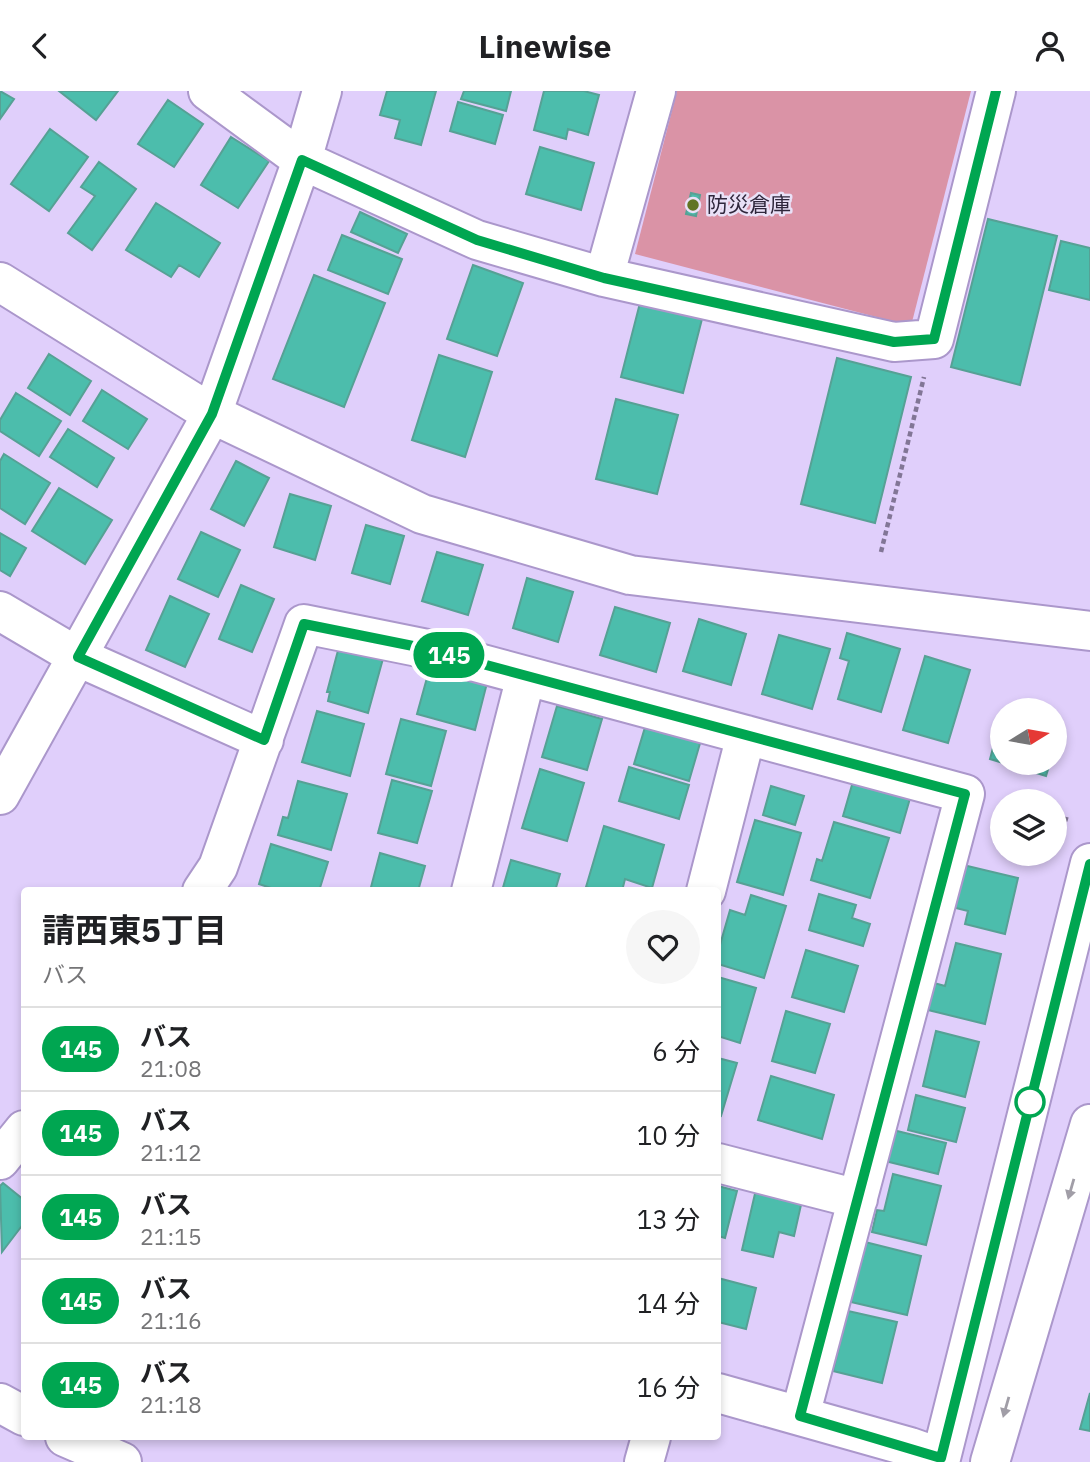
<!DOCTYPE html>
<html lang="ja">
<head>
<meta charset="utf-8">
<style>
	:root { --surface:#fff; --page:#f6f6f6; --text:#202124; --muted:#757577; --line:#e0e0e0 }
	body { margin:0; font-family:"IBM Plex Sans","Noto Sans JP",sans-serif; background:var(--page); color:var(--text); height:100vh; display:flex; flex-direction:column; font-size:26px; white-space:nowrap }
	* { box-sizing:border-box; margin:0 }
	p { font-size:23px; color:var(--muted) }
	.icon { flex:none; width:38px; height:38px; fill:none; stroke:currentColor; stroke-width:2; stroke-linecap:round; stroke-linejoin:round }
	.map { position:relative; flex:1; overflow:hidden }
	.sheet { position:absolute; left:21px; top:796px; width:700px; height:553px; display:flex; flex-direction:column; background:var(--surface); border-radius:7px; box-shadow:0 4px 10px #0003 }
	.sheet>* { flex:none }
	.badge { padding:0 14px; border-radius:23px; font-size:24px; line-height:46px }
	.needle { width:46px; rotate:79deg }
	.buttons { position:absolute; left:990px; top:607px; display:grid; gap:14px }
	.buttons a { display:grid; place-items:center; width:77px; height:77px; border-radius:50%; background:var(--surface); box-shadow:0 4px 10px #0003; font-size:35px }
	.map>.badge { position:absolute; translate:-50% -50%; box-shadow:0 0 0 4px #fff }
	.round { display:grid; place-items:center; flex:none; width:74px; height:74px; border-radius:37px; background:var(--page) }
	.head { display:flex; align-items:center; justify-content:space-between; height:119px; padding:0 21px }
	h1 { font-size:33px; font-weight:700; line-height:52px }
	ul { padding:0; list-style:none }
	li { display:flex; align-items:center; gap:21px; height:84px; padding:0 21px; border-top:2px solid var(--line) }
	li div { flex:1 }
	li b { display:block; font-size:26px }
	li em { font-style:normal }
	li .badge { min-width:77px; font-weight:700; text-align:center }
	header { display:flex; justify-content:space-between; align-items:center; height:91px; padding:0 21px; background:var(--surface); font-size:32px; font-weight:700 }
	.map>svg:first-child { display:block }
	.green { fill:#da93a6 }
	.building { fill:#4cbdac; stroke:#56a195; stroke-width:2 }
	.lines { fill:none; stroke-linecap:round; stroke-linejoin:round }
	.minor-casing { stroke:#ab97cb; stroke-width:42 }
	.path { stroke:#827696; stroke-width:4.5; stroke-dasharray:5 3.5; stroke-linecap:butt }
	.minor { stroke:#fff; stroke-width:38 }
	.oneway { fill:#a19ea7 }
	.line-casing { stroke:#fff; stroke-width:16 }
	.line { stroke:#00a651; stroke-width:10 }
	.poi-dot { fill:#617524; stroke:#e9e1f7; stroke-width:2.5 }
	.stop-dot { fill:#fff; stroke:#00a651; stroke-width:3.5 }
	.labels { text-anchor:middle; stroke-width:5; stroke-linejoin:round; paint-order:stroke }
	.poi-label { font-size:21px; fill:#2f273c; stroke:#e9e1f7; text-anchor:start }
</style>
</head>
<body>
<header><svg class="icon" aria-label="back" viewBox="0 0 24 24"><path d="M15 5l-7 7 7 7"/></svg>Linewise<svg class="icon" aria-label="person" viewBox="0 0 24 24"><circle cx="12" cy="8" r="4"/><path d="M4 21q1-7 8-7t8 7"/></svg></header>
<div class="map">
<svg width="1090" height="1371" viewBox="0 0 1090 1371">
	<rect width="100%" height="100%" fill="#e0cffb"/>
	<!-- green -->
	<path class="green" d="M677,0H971L911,235L635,163Z"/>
	<!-- building -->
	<path class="building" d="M0,0L14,8L0,28Z
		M59,0H118L96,29Z
		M387,0H436L421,54L395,47L400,29L380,24Z
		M464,0H511L506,20L461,8Z
		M544,0H584L599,4L588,44L568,38L566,48L534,39Z
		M168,9L203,33L174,76L138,53Z
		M458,11L503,24L495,53L450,40Z
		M50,38L88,66L49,120L11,93Z
		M231,46L269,70L238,117L201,94Z
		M540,56L594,72L581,119L526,103Z
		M99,71L136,98L92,159L68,142L95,105L81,96Z
		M691,102L700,104L696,125L686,123Z
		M156,112L220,152L199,186L179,174L171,186L126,159Z
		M360,121L407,143L398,162L351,141Z
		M988,128L1057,145L1020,294L951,276Z
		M342,144L402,168L388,203L328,179Z
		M1061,150L1090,157V209L1049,199Z
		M473,174L523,192L497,265L447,248Z
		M314,184L385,212L344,316L273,288Z
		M640,212L702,228L683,302L621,286Z
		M49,263L91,290L70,324L28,297Z
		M439,264L492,281L465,366L412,349Z
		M837,267L911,286L875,432L801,413Z
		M102,299L147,328L128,358L83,330Z
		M16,302L61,330L39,365L0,340V329Z
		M616,308L678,324L657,403L596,388Z
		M68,338L114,367L97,396L50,366Z
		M4,363L50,392L25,433L0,417V370Z
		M236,370L269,387L244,435L211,418Z
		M59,397L112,429L85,473L32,440Z
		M290,403L331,415L315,469L274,456Z
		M366,434L404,445L390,493L352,482Z
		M201,441L240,459L218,506L178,488Z
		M0,442L26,457L10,485L0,479Z
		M437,461L483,474L468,524L422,510Z
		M527,487L573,501L558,551L513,537Z
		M241,494L274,508L252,561L219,548Z
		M170,505L209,523L185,576L146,559Z
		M615,516L670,532L656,581L600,564Z
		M699,528L746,543L731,594L683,580Z
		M847,542L900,558L881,621L838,608L849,570L840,567Z
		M779,544L830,558L812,618L762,603Z
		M340,552L384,564L368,622L328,610L330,601H327Z
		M925,565L970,579L948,652L903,639Z
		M430,576L487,592L475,639L417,623Z
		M557,615L602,628L587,679L542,666Z
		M317,620L364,633L350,685L302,671Z
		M401,628L446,640L431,695L386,683Z
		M646,633L701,649L689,690L634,673Z
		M999,635L1003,636V672L990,668Z
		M1003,672H1050L1046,685Z
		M629,676L689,694L679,728L619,710Z
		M540,678L584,692L567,750L522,737Z
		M856,680L913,697L900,742L843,725Z
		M392,689L432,700L417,752L378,742Z
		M298,690L347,703L331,759L278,744L283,726L288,727Z
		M771,695L804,705L795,734L763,724Z
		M755,729L801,742L783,804L737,791Z
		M834,731L889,747L870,807L811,789L817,768L822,770Z
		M604,735L664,754L652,797L625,788L622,800H599L586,796Z
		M271,753L328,771L319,800H280L259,793Z
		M380,762L425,775L418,800H370Z
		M511,769L560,783L555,800H502Z
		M959,773L1018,787L1005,843L965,833L968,820L948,815Z
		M819,803L856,814L852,827L870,833L863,855L809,839Z
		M751,804L786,815L764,887L718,873V861L730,819L745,824Z
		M956,852L1001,863L985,933L928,919L934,892L945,895Z
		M806,859L858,875L844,921L792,906Z
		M718,886L756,897L740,952L718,945V948Z
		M786,920L830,933L815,982L772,970Z
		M936,940L979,951L965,1006L923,995Z
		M718,967L737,972L721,1025L718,1024Z
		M771,985L834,1004L822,1048L758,1029Z
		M916,1004L965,1017L956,1051L908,1039Z
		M893,1039L946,1052L938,1083L885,1070Z
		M893,1083L941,1095L926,1154L872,1141L877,1119L884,1120Z
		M3,1092L24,1109V1132L2,1161L0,1095Z
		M757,1094L803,1105L794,1145L779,1141L773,1166L742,1159Z
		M718,1095L737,1100L725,1147L718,1145Z
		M865,1151L921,1165L907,1224L851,1211Z
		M718,1187L756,1197L746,1238L718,1231Z
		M848,1220L897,1231L882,1292L833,1280Z
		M1090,1302V1340L1080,1338Z"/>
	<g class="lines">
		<!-- minor casing -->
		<g class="minor-casing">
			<path id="minor" d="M208,0L302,69L477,149L604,186L894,251L934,248L996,0
				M604,186L656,0
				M0,191L212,323L422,423L630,484L1090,540
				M0,520L78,566L264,649
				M0,704L212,323L302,69L322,0
				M202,800L218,776L304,533L423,557L965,703L800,1325
				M471,800L526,585
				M706,800L746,644
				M0,1069L24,1039
				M718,1072L858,1108
				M718,1302L910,1356L941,1367
				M0,1312L24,1325
				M65,1346L122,1371
				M644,1371L651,1346
				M940,1371L1090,772
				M990,1371L1090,1033"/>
		</g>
		<!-- path -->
		<path class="path" d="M881,461L924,286
			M1055,725L1069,729"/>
		<!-- minor -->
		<use href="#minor" class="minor"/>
	</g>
	<!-- one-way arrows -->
	<defs><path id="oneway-solid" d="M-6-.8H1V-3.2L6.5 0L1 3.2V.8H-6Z" transform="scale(1.75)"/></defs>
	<g class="oneway">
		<use href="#oneway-solid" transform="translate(1071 1098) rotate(106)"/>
		<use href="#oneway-solid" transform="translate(1006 1316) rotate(106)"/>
	</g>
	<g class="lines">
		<!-- line casing -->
		<g class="line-casing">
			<path id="line" d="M996,0L934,248L894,251L604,187L477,149L302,69L212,323L78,566L264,649L304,533L423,557L965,703L800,1325L941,1367L1090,773"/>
		</g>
		<!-- line -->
		<use href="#line" class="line"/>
	</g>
	<!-- markers -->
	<circle class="poi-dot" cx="693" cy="114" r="7"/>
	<circle class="stop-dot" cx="1030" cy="1011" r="14"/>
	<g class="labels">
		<!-- poi labels -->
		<g class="poi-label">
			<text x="707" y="121">防災倉庫</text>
		</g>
	</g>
</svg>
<div class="buttons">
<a><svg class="needle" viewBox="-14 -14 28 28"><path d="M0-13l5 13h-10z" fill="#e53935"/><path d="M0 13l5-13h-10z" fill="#757577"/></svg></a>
<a><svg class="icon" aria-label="layers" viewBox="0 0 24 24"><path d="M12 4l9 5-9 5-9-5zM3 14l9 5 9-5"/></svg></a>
</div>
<b class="badge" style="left:449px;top:564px;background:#00a651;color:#fff">145</b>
<section class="sheet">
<div class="head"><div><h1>請西東5丁目</h1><p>バス</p></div><a class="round"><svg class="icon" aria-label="heart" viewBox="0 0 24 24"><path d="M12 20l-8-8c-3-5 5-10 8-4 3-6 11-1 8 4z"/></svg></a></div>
<ul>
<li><span class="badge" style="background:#00a651;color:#fff">145</span><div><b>バス</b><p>21:08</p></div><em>6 分</em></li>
<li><span class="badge" style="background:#00a651;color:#fff">145</span><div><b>バス</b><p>21:12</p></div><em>10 分</em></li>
<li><span class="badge" style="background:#00a651;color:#fff">145</span><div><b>バス</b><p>21:15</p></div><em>13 分</em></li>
<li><span class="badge" style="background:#00a651;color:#fff">145</span><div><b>バス</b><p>21:16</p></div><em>14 分</em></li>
<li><span class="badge" style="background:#00a651;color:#fff">145</span><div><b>バス</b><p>21:18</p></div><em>16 分</em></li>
</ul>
</section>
</div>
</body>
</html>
